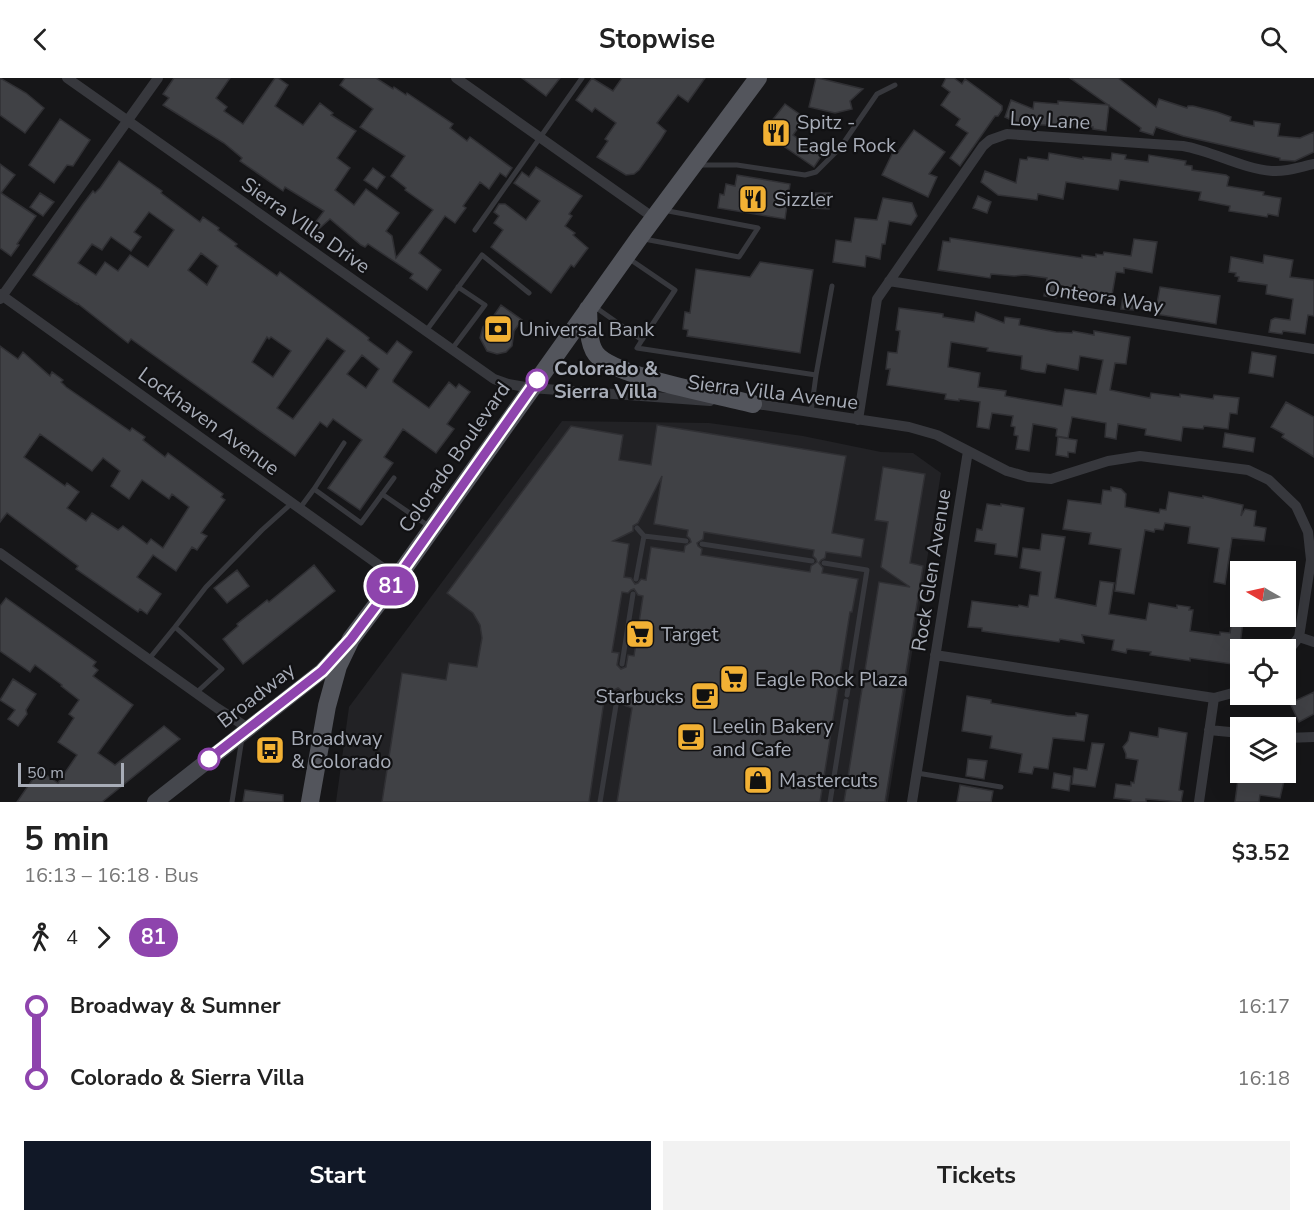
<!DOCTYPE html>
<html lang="en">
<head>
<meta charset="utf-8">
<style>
	:root { --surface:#fff; --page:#f2f2f2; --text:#222; --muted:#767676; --accent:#111827 }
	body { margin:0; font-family:"Nunito Sans",sans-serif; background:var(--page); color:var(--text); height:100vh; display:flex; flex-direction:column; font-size:22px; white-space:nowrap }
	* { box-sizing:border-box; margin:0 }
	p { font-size:20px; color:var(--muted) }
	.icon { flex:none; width:33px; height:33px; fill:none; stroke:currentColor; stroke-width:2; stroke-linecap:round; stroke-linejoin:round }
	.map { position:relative; height:724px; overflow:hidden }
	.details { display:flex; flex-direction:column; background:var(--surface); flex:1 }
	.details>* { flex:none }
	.badge { padding:0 12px; border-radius:20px; font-size:21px; line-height:39px }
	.needle { width:39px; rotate:279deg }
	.controls { position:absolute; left:1230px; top:483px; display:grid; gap:12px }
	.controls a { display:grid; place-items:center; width:66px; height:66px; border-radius:0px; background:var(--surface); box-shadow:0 6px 24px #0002; font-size:30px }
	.scale { position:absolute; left:18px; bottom:15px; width:106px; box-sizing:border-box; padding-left:6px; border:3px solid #a8adb8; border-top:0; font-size:16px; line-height:21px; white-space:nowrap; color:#a8adb8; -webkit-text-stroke:4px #111113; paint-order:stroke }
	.map>.badge { position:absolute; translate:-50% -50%; box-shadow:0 0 0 3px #fff }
	.legs { display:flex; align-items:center; gap:9px; height:66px; padding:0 24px; font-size:20px }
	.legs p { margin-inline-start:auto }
	.headline { display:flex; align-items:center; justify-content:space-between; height:102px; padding:0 24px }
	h1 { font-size:33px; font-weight:700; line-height:45px }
	.button { display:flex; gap:12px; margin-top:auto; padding:12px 24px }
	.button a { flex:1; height:69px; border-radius:0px; background:var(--accent); color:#fff; font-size:24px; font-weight:700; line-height:69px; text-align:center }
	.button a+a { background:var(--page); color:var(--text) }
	ul { padding:0 24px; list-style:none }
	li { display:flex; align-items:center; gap:21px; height:72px; font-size:22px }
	li i { display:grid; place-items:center; width:9px; height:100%; margin:0 8px; background:currentColor }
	li i::after { content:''; width:15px; height:15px; margin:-8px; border:4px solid; border-radius:50%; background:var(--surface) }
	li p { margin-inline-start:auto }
	li:first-child i { background:linear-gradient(#0000 50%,currentColor 0) }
	li:last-child i { background:linear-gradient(currentColor 50%,#0000 0) }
	header { display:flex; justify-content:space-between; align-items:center; height:78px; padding:0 24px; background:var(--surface); font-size:27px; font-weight:700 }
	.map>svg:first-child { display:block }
	.built { fill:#222225 }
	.building { fill:#404145; stroke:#303034; stroke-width:1.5; fill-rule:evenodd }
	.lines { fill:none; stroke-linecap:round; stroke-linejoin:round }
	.lane { stroke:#37383d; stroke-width:5 }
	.street { stroke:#37383d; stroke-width:10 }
	.secondary { stroke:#45474d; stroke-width:16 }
	.primary { stroke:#53555c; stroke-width:18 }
	.line-1-casing { stroke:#fff; stroke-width:14 }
	.line-1 { stroke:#8e44ad; stroke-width:9 }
	.stop-1-dot { fill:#fff; stroke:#8e44ad; stroke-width:3 }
	.labels { text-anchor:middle; stroke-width:4.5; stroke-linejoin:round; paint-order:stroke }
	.street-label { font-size:20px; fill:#a8adb8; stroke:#111113 }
	.poi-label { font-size:20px; fill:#a8adb8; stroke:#111113; text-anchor:start }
	.stop-label { font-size:20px; font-weight:bold; fill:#a8adb8; stroke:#111113; text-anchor:start }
</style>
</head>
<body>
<header><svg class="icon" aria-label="back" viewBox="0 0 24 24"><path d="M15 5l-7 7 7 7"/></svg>Stopwise<svg class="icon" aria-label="search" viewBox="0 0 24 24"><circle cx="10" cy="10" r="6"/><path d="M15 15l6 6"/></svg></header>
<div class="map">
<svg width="1314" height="724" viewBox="0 0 1314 724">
	<rect width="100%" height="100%" fill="#161618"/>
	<!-- built -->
	<path class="built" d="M562,343L709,345L803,358L881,374L913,375L941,395L888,724H336L349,629Z"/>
	<!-- building -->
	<path class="building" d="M0,0L26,15L44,30L25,55L0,37Z
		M174,0H230L216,20L227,29L224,33L243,46L275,0H278L288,7L275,28L303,47L320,25L333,35L331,37L356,53L337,80L350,90L335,112L354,127L366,111L399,135L386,153L392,158L396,180L433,132L405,112L406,110L391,98L405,78L360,49L373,31L340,7L345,0H376L393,11L394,9L406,17L407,15L453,46L450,50L467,63L470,59L512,90L506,99L500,95L489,111L480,104L463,128L466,130L455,145L445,138L419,175L441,192L427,212L410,200L413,196L368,166L365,169L361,167L330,141L313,156L309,153L324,133L285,109L283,113L240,83L242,80L224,65L163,27L169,20L163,16Z
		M522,0H560L546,18Z
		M592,0L613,13L622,0H705L688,24L678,17L657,45L666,53L661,61L639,92L634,96L626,97L597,79L608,63L605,61L616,45L595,30L592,34L576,22Z
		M816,0H818L863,11L850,23L852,31L835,35L809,29Z
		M946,0H954L962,6L965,1L1002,28V32L998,38H995L960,88L950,80L968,55L956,47L960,41L941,27L950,14L942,8Z
		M1070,0H1118L1156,29L1159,21L1187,30L1188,28H1193L1217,34L1231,39L1230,43L1254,48V43L1280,46L1278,58L1300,60L1314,54V74L1295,83L1280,82V80L1183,58L1156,49L1153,57L1140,53L1141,50Z
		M1011,22L1033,31L1034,24L1058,26V23L1109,27L1106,53L1093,51V49L1020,46L1005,39Z
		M785,26L805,40L793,57L822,77L814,89L763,54Z
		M60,41L90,62L73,88L67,87L54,105L29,87Z
		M914,52L945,74L929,96L937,99L928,119L882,97L894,72L898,74Z
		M1049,75L1083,81V79L1111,82L1112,75L1126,77L1125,81L1148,84L1149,77L1186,83L1185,87L1192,88V92L1226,97L1229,99L1227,108L1264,114L1263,117L1281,120L1278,138L1268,136L1267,139L1229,133L1230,128L1199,122L1201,114L1120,102L1118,112L1066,104L1063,121L1038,116L1037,122L998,117L981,104L985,93L1016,105L1020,81L1027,82L1028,79L1048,82Z
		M119,83L162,113L161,115L200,144L203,139L219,150L218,152L237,166L235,168L277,198L280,194L364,256L369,260L368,262L387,276L397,263L412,274L393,302V304L429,330L449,304L456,310L459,306L470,314L447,346L454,351L436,375L403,351L384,379L393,385L360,432L328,410L362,362L333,341L327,349L320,344L295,378L131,261L128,265L77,225V226L33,197L83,126L93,113L95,115L100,110ZM149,134L174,152L148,189L130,177L118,193L105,184L96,197L78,185L92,166L102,172L111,159L131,173L141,159L134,154ZM201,175L218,188L207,207L188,192ZM267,259L269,261L271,259L291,273L273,299L252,284ZM327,260L345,273L293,341L277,330ZM362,277L379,291L366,310L347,296Z
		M0,86L15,97L1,115L36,138L17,166L19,167L11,178L0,170Z
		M536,89L582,118L569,136L572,138L565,148L575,155L573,157L588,170L574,189L571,187L551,215L491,169L503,152L494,145L499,138L494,134L499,126H505L526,142L540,123L514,105L522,94L529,99Z
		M373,90L385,99L377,111L364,102Z
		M737,97L790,106L785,141L718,130L720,116L724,117L726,106L735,108Z
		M40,115L54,124L43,138L30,129Z
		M812,115H830L829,131L812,130Z
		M978,118L991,124L987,135L973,130Z
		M883,120L912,125L917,138L911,147L889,143L885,166H882L880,181L866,178L865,189L833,184L836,162L851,164L855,140L877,142Z
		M950,160L1082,180V177L1096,179V176L1103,177L1104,174L1131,178L1134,161L1157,164L1152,195L1124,190V195L1116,194L1111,223L1057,215L1056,220L1044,218L1047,200L1025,197L1014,198L991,196L990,200L938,192L943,163L950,164Z
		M1264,177L1293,182L1290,199L1314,202V238L1308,237L1305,256L1283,253L1282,256L1269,254L1271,242L1275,240L1290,242L1293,221L1266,216L1267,207L1238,203L1239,199L1235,198L1236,195L1229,194L1231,179L1263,185Z
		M760,184L813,192L800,275L687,258L688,252L683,251L685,234L690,235L696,191L750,199Z
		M1160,209L1220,218L1216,246L1155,236Z
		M1123,218L1136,220L1134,232L1121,231Z
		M501,227L522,242L514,253L512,268L506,274L497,276L487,273L480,260L483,249L490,243Z
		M899,230L943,236V239L974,244L976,234L1004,245L1005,239L1020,241L1019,247L1056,254L1072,255L1073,253L1094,257V253L1130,259L1126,286L1115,285L1110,312L1150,320L1151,315L1180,319V316L1213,321L1214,317L1239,320L1237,336L1230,335L1228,351L1204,348L1203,351L1183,349L1181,363L1145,357L1146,351L1118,346L1116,361L1105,359L1106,345L1072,339L1068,360L1056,358L1057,351L1055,350L1033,346L1029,373L1016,371L1018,358L1014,357L1015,349L1011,348L1013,338L992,335L989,351L977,349L980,324L959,321V323L945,321L946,316L887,307L890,291H886L888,274L897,275L900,253L896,252ZM951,264L988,270L987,273L1022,278L1021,291L1035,294L1045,295L1047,286L1078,292L1080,278L1103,282L1096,316L1065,311L1062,328L1005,318L1006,313L978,309L980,295L948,289Z
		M0,268L18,281L23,274L50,298L52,294L63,302L61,304L66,309L130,353L132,350L145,359L143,362L165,379L168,375L223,416L221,419L225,422L201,455L207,458L197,472L192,469L176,493L153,477L137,499L161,516L147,536L140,531L138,534L76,491L78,488L7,435L0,444ZM40,356L92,393L103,380L120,393L111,408L129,421L142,402L169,421L172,416L189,429L163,470L151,461L147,466L123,448L118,452L92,435L86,443L67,430L79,414L67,405L65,408L24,379Z
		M1252,274L1276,278L1273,299L1249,295Z
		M1286,324L1314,339V379L1282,359L1284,356L1271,349Z
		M657,347L846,378L832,455L864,461L861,479L826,474L825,480L821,482L819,485L823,490L822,495L858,501L852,534H850L820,724H617L632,630L621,626L623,614L618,610L614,612L612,624L604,623L589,724H382L402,595L446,602L449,585L477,589L482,560L480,547L473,535L447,515L571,348L623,357L619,382L651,387ZM662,398L654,446L688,452L687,458L690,461L691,464L685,468L684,474L651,469L646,502L641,501L638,505L635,506L631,500L624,499L629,466L613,463L633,453V448L638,445ZM704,454L814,472L813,478L816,481L817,484L811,488L810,494L701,477L702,471L698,468L697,465L703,461ZM634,511L638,517L643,518L634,578L628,577L626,589L621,591L617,587L619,575L612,574L622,514L628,515L631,512Z
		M1225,355L1255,360L1253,374L1223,369Z
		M1058,359L1077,362L1075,375L1068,374V379L1056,377Z
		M883,389L925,396L910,485L923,488L885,724H844L879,504L910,509L881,489L888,444L875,442Z
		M1111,409L1121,411L1126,416L1125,429L1159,435L1160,431L1166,432L1169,414L1203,420V418L1243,427L1241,438L1245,431L1256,433L1254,448L1266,450L1264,463L1232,460L1225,506L1214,504L1219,470L1188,465L1190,449L1165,445L1163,452L1155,451L1154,454L1145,452L1134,516L1115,513L1121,471L1089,466L1091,455L1063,451L1068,422L1101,426L1103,412L1111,413Z
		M987,426L1001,428V426L1024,430L1017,479L995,476L996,466L975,463L977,451L982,452Z
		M1042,456L1065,459L1055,520L1096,528L1100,503L1114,505L1109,536L1146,542L1149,525L1177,530V527L1190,529L1189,532H1193L1190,553L1217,557H1220V554L1230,555L1232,541L1243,543L1239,575L1234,574L1232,586L1190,580V583L1150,577L1151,574L1127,571L1126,575L1112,572L1114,562L1082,557L1084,565L1060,561L1059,564L982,553V550L968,549L972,523L1018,529L1019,527L1028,529L1030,517L1038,518L1041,494L1020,490L1023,470L1040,472Z
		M314,487L335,513L243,586L223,561L238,548L237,546L267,522L269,524Z
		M237,492L249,508L227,525L214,510Z
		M6,520L96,584L93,588L98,592L93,598L133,627L98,675L115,687L164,648L180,661L102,724H17L39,692L58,705L77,677L58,664L74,640L69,636L79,622L61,608L62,607L35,587L30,594L0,573V528Z
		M13,601L36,616L26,632L27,636L18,648L8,641L15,632L0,622Z
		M1314,614V636L1299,644L1290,625Z
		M967,618L991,622V625L1068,638H1076V635L1088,637L1084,663L1053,660L1048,691L1034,689L1032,696L1019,694L1022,676L990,670L992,658L962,653Z
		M1159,650L1187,655L1179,712L1183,713L1181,724L1146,721V724H1131V722L1114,720L1116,706L1131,708V704L1134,705L1138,682L1126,680V676L1123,669L1128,663L1130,654L1158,659Z
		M1092,665L1104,666L1095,709L1072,706L1074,690L1087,692Z
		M968,681L987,683L984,701L966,698Z
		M1239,694H1286L1280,720L1260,717L1259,724H1235Z
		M1054,695L1071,698L1069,713L1052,710Z
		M960,707L993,713L991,724H957Z
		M245,712L283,717V724H243Z"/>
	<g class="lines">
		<!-- lane -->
		<path class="lane" d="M698,87H737L805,97L816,94L840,70L877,16L895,7
			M475,152L582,0
			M644,161L739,179L758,150L663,132
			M595,229L642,262L675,212L628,180
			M426,253L482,177L529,215
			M642,262L637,270L816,297L832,208
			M452,271L485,227L458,209
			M811,334L816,297
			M344,365L314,411L361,445L394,400
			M382,416L430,449
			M300,430L314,411
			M637,450L644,458
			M702,466L812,483
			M824,485L867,492L847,617
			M636,501L644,458L686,463
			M175,549L206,509L262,452L292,425
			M149,581L175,549L222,591L196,615
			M622,586L633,516
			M917,695L1001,709
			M232,724L242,660
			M600,724L618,615
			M830,724L846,623"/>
		<!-- street -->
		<path class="street" d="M67,0L494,301L508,306L531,310L710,323
			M456,0L654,140
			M889,203L1314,271
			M0,216L397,500
			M0,221L158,0
			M750,325L909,349L937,357L1007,393L1028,399L1051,401L1108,383L1140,378L1248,392L1269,402L1296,428L1308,454L1311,482L1299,559L1286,576
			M858,342L877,221L983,68L990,62L1007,56L1183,68C1213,73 1242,91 1273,93C1287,94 1300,89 1314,86
			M0,475L217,630L248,650
			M1299,559L1314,564
			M935,577L1214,620L1240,613
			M1209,652L1240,655
			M1286,660L1314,659
			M912,724L968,373
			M1199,724L1214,620"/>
		<!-- secondary -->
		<path class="secondary" d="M155,724L322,593L344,569"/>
		<!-- primary -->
		<path class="primary" d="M588,231C589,245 587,269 599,279C623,300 719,317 753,326
			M310,724L327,628L338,588L351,561L397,500L639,160L758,0"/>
	</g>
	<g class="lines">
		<!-- line-1 casing -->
		<g class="line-1-casing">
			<path id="line-1" d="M209,681L322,593L351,561L397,500L537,302"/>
		</g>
		<!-- line-1 -->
		<use href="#line-1" class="line-1"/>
	</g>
	<!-- icons -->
	<defs>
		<g id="restaurant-square" transform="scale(1.5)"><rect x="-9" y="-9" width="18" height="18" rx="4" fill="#f2b134" stroke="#111113"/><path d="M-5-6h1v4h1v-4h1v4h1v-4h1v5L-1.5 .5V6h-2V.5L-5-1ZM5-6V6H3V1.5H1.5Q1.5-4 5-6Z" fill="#111"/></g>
		<g id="bank-square" transform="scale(1.5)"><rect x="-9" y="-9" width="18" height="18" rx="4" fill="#f2b134" stroke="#111113"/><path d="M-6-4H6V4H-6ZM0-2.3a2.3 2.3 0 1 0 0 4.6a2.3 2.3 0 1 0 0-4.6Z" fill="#111"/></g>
		<g id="supermarket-square" transform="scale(1.5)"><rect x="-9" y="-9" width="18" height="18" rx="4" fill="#f2b134" stroke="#111113"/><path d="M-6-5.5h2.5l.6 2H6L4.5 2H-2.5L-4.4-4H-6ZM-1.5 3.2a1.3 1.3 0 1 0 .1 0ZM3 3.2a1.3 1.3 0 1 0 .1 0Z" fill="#111"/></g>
		<g id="cafe-square" transform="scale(1.5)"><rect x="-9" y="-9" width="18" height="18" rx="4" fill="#f2b134" stroke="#111113"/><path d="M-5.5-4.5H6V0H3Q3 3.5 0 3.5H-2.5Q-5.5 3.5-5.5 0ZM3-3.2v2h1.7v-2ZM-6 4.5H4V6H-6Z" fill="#111"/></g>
		<g id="bus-square" transform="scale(1.5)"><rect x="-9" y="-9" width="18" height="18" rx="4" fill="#f2b134" stroke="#111113"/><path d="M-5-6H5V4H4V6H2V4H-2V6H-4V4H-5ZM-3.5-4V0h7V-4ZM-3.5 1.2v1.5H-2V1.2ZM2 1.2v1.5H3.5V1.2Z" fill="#111"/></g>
		<g id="shop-square" transform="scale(1.5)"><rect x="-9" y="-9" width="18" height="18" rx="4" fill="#f2b134" stroke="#111113"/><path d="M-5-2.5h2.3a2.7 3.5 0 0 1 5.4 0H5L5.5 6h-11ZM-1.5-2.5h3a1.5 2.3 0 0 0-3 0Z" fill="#111"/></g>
	</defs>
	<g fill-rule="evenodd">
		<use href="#restaurant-square" x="776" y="55"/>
		<use href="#restaurant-square" x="753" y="121"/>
		<use href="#bank-square" x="498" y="251"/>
		<use href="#supermarket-square" x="640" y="556"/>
		<use href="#supermarket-square" x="734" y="601"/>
		<use href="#cafe-square" x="705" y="618"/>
		<use href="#cafe-square" x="691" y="659"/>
		<use href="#bus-square" x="270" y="672"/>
		<use href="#shop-square" x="758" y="702"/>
	</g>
	<!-- markers -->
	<g class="stop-1-dot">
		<circle cx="537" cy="302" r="10"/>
		<circle cx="209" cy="681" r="10"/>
	</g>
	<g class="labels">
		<!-- street labels -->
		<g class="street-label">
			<text transform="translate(1050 42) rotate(3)" y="7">Loy Lane</text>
			<text transform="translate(306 147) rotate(35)" y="7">Sierra VIlla Drive</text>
			<text transform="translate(1104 219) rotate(9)" y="7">Onteora Way</text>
			<text transform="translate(773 314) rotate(7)" y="7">Sierra Villa Avenue</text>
			<text transform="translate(209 343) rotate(36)" y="7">Lockhaven Avenue</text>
			<text transform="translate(454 379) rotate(-55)" y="7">Colorado Boulevard</text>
			<text transform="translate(931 492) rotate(-81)" y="7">Rock Glen Avenue</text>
			<text transform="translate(256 617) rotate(-38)" y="7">Broadway</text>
		</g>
		<!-- poi labels -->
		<g class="poi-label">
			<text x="797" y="51">Spitz -<tspan x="797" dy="23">Eagle Rock</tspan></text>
			<text x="774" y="128">Sizzler</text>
			<text x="519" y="258">Universal Bank</text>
			<text x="661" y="563">Target</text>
			<text x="755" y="608">Eagle Rock Plaza</text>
			<text x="684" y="625" text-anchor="end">Starbucks</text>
			<text x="712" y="655">Leelin Bakery<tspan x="712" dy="23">and Cafe</tspan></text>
			<text x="291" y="667">Broadway<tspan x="291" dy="23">&amp; Colorado</tspan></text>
			<text x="779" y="709">Mastercuts</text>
		</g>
		<!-- stop labels -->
		<g class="stop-label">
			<text x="554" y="297">Colorado &amp;<tspan x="554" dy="23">Sierra Villa</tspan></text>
		</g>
	</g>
</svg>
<div class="controls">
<a><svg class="needle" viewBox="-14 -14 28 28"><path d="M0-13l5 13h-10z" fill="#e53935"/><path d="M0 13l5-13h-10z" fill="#767676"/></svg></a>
<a><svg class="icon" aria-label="locate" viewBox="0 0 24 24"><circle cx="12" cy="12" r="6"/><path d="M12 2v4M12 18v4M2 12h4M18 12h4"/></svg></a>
<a><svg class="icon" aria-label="layers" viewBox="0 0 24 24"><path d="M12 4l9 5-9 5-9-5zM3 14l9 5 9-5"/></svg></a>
</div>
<div class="scale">50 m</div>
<b class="badge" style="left:391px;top:508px;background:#8e44ad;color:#fff">81</b>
</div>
<section class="details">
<div class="headline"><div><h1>5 min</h1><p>16:13 – 16:18 · Bus</p></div><b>$3.52</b></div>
<div class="legs"><svg class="icon" aria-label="walk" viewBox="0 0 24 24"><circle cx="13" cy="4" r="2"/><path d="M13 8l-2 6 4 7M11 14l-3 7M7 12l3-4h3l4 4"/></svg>4<svg class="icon" aria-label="forward" viewBox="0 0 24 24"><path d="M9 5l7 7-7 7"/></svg><b class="badge" style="background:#8e44ad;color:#fff">81</b></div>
<ul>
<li><i style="color:#8e44ad"></i><b>Broadway &amp; Sumner</b><p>16:17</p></li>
<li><i style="color:#8e44ad"></i><b>Colorado &amp; Sierra Villa</b><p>16:18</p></li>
</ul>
<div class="button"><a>Start</a><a>Tickets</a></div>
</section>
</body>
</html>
